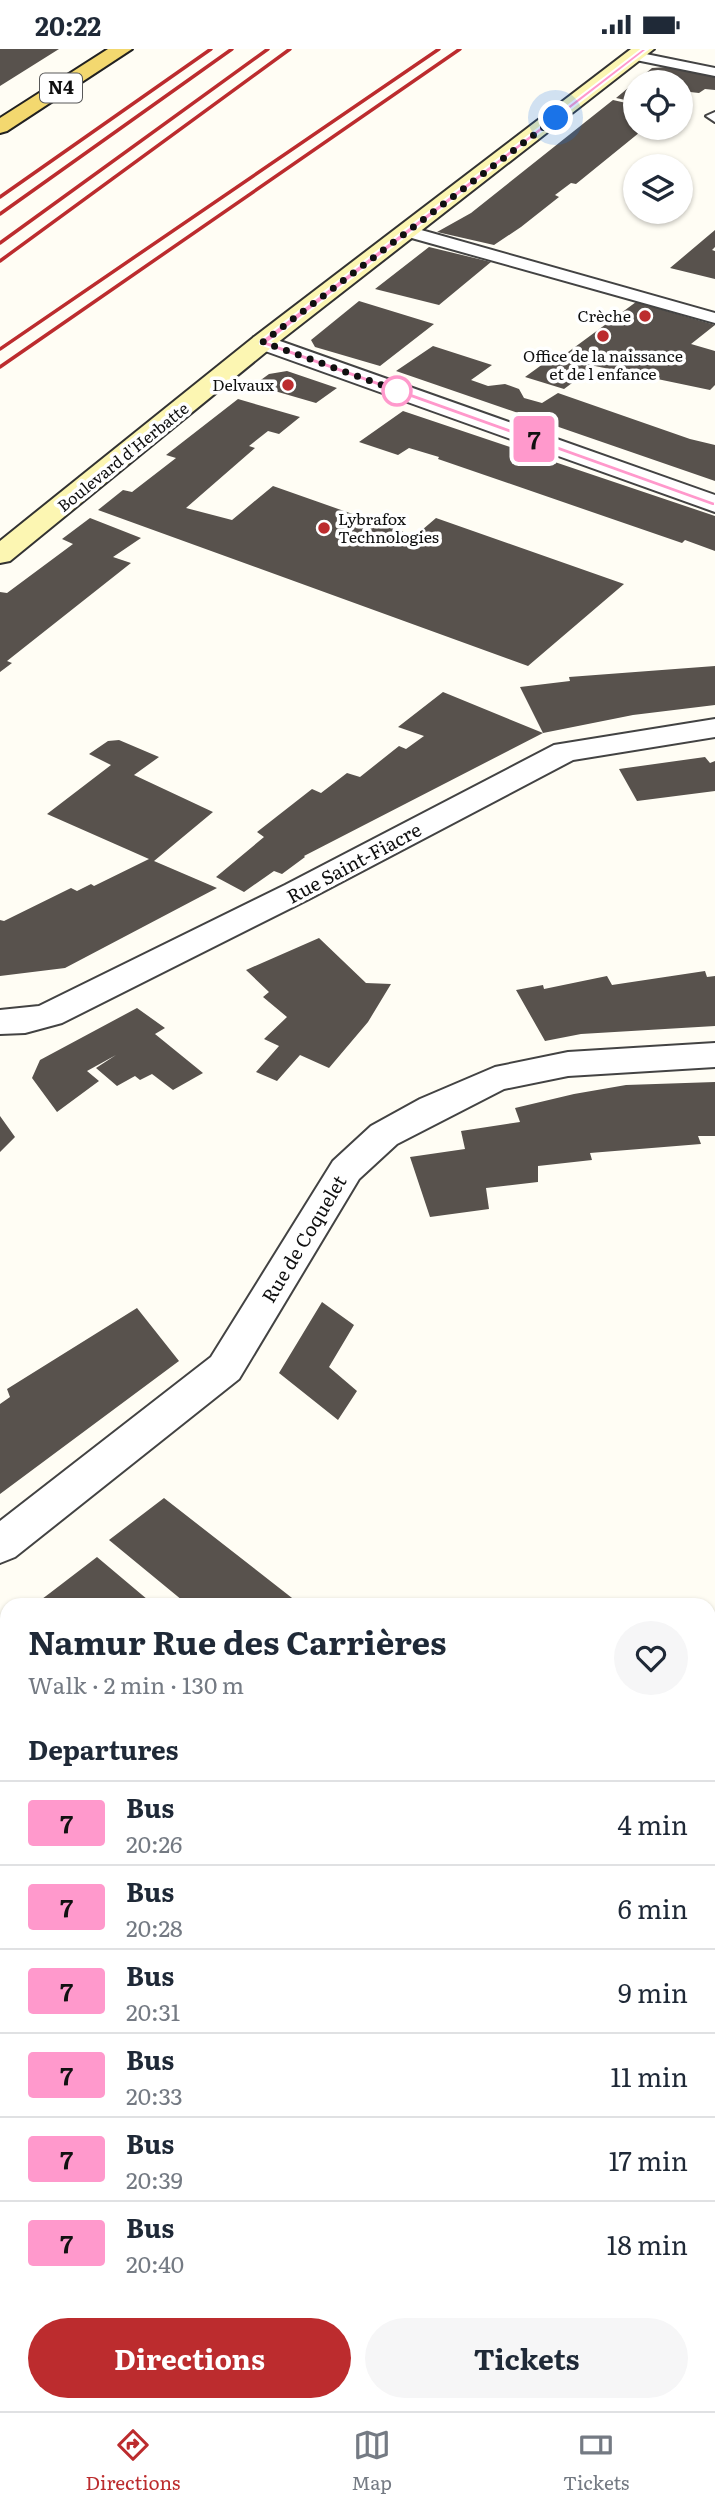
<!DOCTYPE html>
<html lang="en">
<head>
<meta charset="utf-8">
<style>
	:root { --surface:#fff; --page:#f6f6f7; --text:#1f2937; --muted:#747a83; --line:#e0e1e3; --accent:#bc2c2e }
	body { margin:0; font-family:Literata,serif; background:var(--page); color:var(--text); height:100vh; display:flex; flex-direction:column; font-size:26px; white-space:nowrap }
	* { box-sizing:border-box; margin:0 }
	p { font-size:23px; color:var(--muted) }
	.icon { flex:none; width:38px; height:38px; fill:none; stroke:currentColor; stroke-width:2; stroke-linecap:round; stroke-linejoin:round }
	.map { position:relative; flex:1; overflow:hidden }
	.drawer { position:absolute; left:0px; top:1549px; width:716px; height:814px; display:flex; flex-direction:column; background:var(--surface); border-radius:21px 21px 0 0; box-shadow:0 2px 5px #0004 }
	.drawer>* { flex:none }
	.badge { padding:0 14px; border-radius:5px; font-size:24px; line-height:46px }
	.tools { position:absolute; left:623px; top:21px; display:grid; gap:14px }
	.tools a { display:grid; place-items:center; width:70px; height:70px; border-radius:50%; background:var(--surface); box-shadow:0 2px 5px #0004; font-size:35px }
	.you { position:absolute; width:35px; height:35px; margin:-18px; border:5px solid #fff; border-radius:50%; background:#1a73e8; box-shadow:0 0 0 10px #1a73e833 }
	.map>.badge { position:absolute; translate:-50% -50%; box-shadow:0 0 0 4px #fff }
	h2 { padding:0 28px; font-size:26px; line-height:63px }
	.round { display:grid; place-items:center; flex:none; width:74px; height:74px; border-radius:37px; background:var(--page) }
	.summary { display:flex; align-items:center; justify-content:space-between; height:119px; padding:0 28px }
	h1 { font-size:33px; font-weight:700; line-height:52px }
	.action { display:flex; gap:14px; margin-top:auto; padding:14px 28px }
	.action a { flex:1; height:80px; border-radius:42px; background:var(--accent); color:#fff; font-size:28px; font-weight:700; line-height:80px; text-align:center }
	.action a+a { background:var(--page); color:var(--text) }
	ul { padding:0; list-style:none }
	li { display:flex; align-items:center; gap:21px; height:84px; padding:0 28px; border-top:2px solid var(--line) }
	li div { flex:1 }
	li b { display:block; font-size:26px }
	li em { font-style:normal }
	li .badge { min-width:77px; font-weight:700; text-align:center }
	.status { display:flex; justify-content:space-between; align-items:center; height:49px; padding:0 35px; background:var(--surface); direction:ltr }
	.status svg { height:19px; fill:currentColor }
	.dock { display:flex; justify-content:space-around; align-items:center; height:98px; border-top:2px solid var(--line); background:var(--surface); font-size:19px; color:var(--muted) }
	.dock a { display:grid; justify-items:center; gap:4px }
	.dock .current { color:var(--accent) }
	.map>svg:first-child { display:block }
	.forest { fill:#b6d99d }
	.building { fill:#58524d }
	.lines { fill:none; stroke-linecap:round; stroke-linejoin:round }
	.lane-casing { stroke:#434343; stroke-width:4 }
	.street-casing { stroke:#434343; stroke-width:4 }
	.secondary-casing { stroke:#323232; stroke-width:4 }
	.primary-casing { stroke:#212121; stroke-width:4 }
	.lane { fill:#fff; fill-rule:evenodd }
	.street { fill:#fff; fill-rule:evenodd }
	.secondary { fill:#fcf6b2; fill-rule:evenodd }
	.primary { fill:#f3d86f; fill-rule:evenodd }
	.rail { stroke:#bc2c2e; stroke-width:3.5 }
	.line { fill:#f9c; stroke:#fff; stroke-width:2 }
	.walk { stroke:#101010; stroke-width:7; stroke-dasharray:0 12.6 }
	.poi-dot { fill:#bc2c2e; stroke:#fff; stroke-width:2.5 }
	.stop-dot { fill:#fff; stroke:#f9c; stroke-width:3.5 }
	.labels { text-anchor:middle; stroke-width:7; stroke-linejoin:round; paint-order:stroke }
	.far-poi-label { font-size:16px; fill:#101010; stroke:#fff; text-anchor:end }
	.far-street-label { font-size:16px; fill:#101010; stroke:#fff }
	.shield { fill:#fff; stroke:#585858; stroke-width:2 }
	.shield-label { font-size:18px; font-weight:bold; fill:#101010 }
	.street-label { font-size:19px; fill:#101010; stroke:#fff }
</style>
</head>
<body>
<div class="status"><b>20:22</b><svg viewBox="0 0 49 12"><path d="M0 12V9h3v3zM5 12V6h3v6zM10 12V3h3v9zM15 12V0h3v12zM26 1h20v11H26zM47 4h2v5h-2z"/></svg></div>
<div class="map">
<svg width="715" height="2362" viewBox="0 0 715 2362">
	<rect width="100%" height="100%" fill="#fffdf4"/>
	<!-- forest -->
	<path class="forest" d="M709,1631L715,1633V1856L709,1866Z
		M709,2026L715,2032V2362H57L59,2356H709Z"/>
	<!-- building -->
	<path class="building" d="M0,0H59L0,37Z
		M667,18L715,28V41L705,40L699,44L681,42V33H635V53L616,49L652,19Z
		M613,51L635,56V79H645L576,135L571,134L555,146L559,148L521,178L494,196L437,183L471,164Z
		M715,181V198L712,201L715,202V230L670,219Z
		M429,198L491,213L439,256L375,240Z
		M359,252L434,275L380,317L315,298L311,291Z
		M636,253L715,276L691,295L715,302V336L710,341L595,317L564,340L525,328L554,307L560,309Z
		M433,297L492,316L471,331L488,337L505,335L519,340L524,349L542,354L558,344L690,390L715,396V432L396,322Z
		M287,322L337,339L316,354L254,336L269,325Z
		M238,350L300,368L279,385L268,382L249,397L255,399L186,459L232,471L273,437L415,487L436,469L624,535L528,617L98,461L123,441L132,443L176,409L166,406Z
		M403,362L715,467V502L685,491L682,494L438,410L439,408L409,399L398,406L359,393Z
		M90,469L141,489L113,508L131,514L7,612L12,614L0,623V543L7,544L73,495L62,490Z
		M715,617V656L633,666L543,684L304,807L305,808L282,825L274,822L244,843L216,828L264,788L257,783L312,740L321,744L347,724L360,728L399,697L406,700L424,687L398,678L443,643L543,684L520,638L570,632L569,628Z
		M119,691L159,708L134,726L213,763L154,812L217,839L65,919L0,927V871L4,872L71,839L77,842L91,835L94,837L149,810L47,765L111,716L89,705L108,692Z
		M705,708L710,714L715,712V742L637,752L619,720Z
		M319,889L366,934L391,935L368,973L329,1019L300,1006L277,1032L256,1023L279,997L264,990L287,968L263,948L269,943L246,921Z
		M705,922L707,928L715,927V977L581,985L545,992L516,941L543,936L544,940L607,927L612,936Z
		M137,959L165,979L155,985L203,1024L173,1041L152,1025L140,1031L135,1027L117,1037L96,1019L116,1006L87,1022L99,1032L57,1063L32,1029L40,1011Z
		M715,1033V1087H698L701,1095L590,1104L592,1111L538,1117V1133L486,1139L489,1160L430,1168L410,1108L465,1100L461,1082L520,1073L515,1059L574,1045L626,1036Z
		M0,1067L15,1088L0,1103Z
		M322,1253L354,1276L329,1318L357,1342L338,1371L279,1324Z
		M137,1259L179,1312L0,1445V1355L10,1348L7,1340Z
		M164,1449L301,1556H188L109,1491Z
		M97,1508L154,1556H34L50,1544Z
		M7,1576V1695L0,1701V1581Z
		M7,1888V1979L0,1975V1906Z"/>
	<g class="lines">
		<!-- lane casing -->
		<g class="lane-casing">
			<path id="lane" d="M636,3L715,19V27L631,10L629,7Z
				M715,63V73L706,67Z
				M407,177L715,264V274L401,186L399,182Z"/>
		</g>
		<!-- street casing -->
		<g class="street-casing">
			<path id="street" d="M263,286L715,446V463L254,298L251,293L254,288Z
				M715,670V688L573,711L309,850L62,974L25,984L0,985V961L39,957L285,836L554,696Z
				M715,994V1018L568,1027L504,1040L397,1095L359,1130L239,1330L15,1508L0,1514V1472L211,1308L333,1112L371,1077L420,1050L495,1018L568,1003Z"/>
		</g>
		<!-- secondary casing -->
		<g class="secondary-casing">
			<path id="secondary" d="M631,0H654L272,298L10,512L0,514V492L254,288Z"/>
		</g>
		<!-- primary casing -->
		<g class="primary-casing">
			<path id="primary" d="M108,0H132L7,82L0,84V69Z"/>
		</g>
		<!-- lane -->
		<use href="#lane" class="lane"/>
		<!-- street -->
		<use href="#street" class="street"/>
		<!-- secondary -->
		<use href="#secondary" class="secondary"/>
		<!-- primary -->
		<use href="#primary" class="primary"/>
		<!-- rail -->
		<path class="rail" d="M0,148L211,0
			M0,165L232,0
			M0,194L268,0
			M0,212L290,0
			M0,300L439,0
			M0,318L460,0"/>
	</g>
	<!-- line -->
	<path class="line" d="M642,0H648L269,293L715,453V457H712L260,295V292Z"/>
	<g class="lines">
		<!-- walk -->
		<path class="walk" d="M397,342L401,343L263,293L556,69"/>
	</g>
	<!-- markers -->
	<g class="poi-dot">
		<circle cx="645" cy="267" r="7"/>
		<circle cx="603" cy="287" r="7"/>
		<circle cx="288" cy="336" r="7"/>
		<circle cx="324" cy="479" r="7"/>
	</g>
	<circle class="stop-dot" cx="397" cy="342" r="14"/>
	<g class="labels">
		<!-- far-poi labels -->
		<g class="far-poi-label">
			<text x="631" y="273">Crèche</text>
			<text x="603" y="313" text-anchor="middle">Office de la naissance<tspan x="603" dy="18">et de l enfance</tspan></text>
			<text x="274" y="342">Delvaux</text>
			<text x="338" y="476" text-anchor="start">Lybrafox<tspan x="338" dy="18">Technologies</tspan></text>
		</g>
		<!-- far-street labels -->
		<g class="far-street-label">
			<text transform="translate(123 408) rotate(-39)" y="6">Boulevard d'Herbatte</text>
		</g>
		<!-- shield labels -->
		<rect class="shield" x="40" y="24.5" width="42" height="29" rx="5"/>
		<g class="shield-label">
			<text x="61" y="45">N4</text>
		</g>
		<!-- street labels -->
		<g class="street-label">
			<text transform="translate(354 814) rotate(-28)" y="7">Rue Saint-Fiacre</text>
			<text transform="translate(304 1190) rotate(-59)" y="7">Rue de Coquelet</text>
		</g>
	</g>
</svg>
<div class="tools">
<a><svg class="icon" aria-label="locate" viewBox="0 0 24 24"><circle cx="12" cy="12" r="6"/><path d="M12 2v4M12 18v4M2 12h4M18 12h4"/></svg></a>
<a><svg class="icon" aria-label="layers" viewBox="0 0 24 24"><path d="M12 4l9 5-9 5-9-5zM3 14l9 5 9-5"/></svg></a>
</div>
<div class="you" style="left:556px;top:69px"></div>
<b class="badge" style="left:534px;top:390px;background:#f9c;color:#111">7</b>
<section class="drawer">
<div class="summary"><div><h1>Namur Rue des Carrières</h1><p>Walk · 2 min · 130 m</p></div><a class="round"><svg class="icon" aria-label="heart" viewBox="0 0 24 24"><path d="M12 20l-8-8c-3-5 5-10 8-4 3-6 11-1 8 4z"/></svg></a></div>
<h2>Departures</h2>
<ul>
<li><span class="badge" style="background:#f9c;color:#111">7</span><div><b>Bus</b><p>20:26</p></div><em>4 min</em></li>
<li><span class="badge" style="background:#f9c;color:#111">7</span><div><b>Bus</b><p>20:28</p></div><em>6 min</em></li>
<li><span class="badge" style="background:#f9c;color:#111">7</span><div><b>Bus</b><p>20:31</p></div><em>9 min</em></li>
<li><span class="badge" style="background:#f9c;color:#111">7</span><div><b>Bus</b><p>20:33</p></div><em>11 min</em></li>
<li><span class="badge" style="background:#f9c;color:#111">7</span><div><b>Bus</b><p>20:39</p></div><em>17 min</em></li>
<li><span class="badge" style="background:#f9c;color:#111">7</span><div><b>Bus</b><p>20:40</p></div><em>18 min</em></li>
</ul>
<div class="action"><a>Directions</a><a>Tickets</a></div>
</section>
</div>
<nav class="dock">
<a class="current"><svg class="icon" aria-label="directions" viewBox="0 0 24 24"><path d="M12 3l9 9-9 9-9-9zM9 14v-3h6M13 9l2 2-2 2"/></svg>Directions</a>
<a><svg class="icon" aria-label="map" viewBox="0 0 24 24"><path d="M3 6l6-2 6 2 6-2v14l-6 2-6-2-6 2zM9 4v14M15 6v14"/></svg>Map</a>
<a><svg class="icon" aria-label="tickets" viewBox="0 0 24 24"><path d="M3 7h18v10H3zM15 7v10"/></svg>Tickets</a>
</nav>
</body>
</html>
